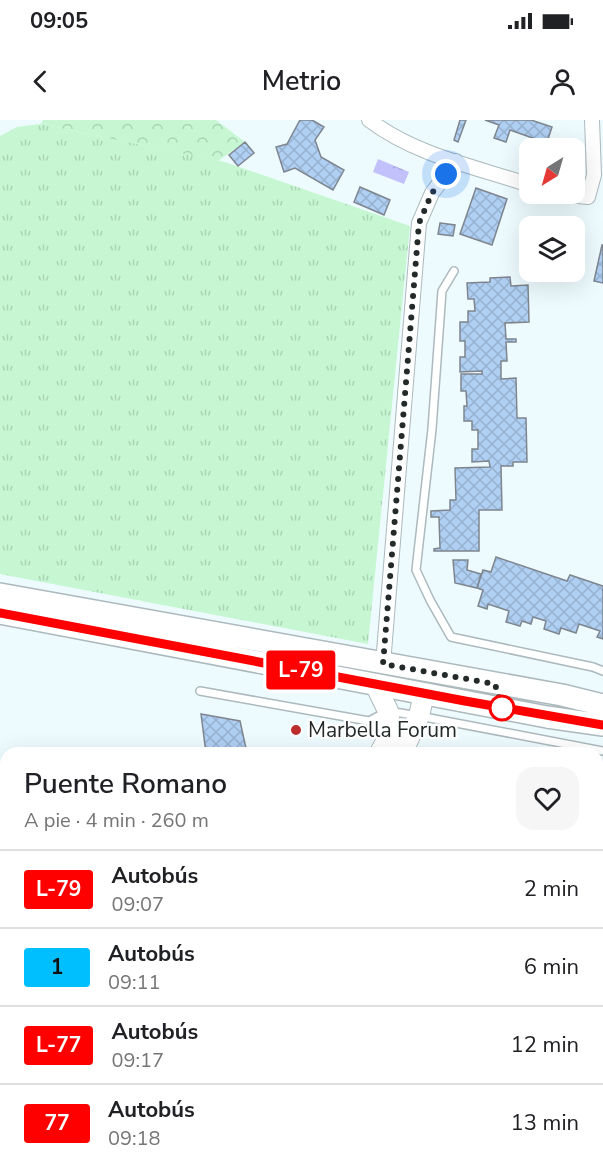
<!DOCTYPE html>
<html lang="es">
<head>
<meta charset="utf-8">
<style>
	:root { --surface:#fff; --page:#f6f6f6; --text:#202124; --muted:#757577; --line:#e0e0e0 }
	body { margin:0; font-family:"Nunito Sans",sans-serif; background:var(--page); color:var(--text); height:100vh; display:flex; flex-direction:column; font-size:22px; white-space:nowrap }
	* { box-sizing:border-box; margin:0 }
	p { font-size:20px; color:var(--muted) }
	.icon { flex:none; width:33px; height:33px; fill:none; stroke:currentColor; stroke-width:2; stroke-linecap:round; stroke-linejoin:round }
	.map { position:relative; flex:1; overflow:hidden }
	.sheet { position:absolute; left:0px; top:627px; width:603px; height:428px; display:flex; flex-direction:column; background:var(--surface); border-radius:18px 18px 0 0; box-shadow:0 6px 24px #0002 }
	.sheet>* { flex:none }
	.badge { padding:0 12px; border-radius:4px; font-size:21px; line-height:39px }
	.needle { width:39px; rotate:217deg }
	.tools { position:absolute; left:519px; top:18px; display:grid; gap:12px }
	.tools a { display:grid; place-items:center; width:66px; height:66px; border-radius:12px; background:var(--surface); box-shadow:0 6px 24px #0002; font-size:30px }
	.you { position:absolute; width:30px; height:30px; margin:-15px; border:4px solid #fff; border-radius:50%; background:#1a73e8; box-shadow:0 0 0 9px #1a73e833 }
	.map>.badge { position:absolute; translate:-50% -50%; box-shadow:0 0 0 3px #fff }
	.round { display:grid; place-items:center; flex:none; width:63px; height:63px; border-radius:18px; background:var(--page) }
	.head { display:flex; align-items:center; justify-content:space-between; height:102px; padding:0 24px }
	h1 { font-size:28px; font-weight:600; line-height:45px }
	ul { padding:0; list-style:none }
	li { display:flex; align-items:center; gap:18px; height:78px; padding:0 24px; border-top:2px solid var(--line) }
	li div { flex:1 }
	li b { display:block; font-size:22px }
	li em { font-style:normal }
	li .badge { min-width:66px; font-weight:700; text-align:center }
	.status { display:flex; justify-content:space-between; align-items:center; height:42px; padding:0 30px; background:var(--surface); direction:ltr }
	.status svg { height:16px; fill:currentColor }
	header { display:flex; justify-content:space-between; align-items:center; height:78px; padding:0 24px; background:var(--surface); font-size:27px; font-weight:600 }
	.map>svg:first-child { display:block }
	.grass { fill:url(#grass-tufts) }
	.forest { fill:url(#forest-crowns) }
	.water { fill:url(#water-ripples) }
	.building { fill:url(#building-cross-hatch); stroke:#7e858e; stroke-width:1.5 }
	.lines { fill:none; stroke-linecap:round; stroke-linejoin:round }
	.lane-casing { stroke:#acb9bd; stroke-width:10 }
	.street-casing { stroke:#acb9bd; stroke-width:16 }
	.secondary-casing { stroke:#acb9bd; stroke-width:22 }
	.primary-casing { stroke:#acb9bd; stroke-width:24 }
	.lane { stroke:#fff; stroke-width:7 }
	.street { stroke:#fff; stroke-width:14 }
	.secondary { stroke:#fff; stroke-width:20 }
	.primary { stroke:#fff; stroke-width:21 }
	.line-casing { stroke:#fff; stroke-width:14 }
	.line { stroke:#f00; stroke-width:9 }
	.walk { stroke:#24292a; stroke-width:6; stroke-dasharray:0 10.8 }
	.stop-dot { fill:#fff; stroke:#f00; stroke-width:3 }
	.poi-dot { fill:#bc2d2e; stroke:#fff; stroke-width:2 }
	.labels { text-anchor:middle; stroke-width:5; stroke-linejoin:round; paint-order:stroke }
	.poi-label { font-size:21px; fill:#24292a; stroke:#fff; text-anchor:start }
</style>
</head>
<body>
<div class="status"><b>09:05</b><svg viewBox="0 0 49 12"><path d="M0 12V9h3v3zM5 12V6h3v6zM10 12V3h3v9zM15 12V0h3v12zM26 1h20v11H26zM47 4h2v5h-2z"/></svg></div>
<header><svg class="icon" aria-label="back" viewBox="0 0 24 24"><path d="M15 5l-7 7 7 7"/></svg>Metrio<svg class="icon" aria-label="person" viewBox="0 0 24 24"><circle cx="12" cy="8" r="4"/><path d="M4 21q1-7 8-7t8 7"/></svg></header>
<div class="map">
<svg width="603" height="1054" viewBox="0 0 603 1054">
	<defs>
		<pattern id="grass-tufts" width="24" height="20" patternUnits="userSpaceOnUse" patternTransform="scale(1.5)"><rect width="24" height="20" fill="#c6f7d2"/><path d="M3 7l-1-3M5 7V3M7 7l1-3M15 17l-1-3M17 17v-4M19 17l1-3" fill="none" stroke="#aad4b4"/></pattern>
		<pattern id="forest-crowns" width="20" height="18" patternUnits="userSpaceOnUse" patternTransform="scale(1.5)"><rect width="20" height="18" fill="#c6f7d2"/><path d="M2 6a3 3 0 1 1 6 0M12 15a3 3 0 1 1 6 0" fill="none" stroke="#aad4b4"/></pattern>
		<pattern id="water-ripples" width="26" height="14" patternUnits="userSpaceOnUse" patternTransform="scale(1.5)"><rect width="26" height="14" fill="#c2c1fb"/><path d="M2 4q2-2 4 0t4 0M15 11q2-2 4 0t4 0" fill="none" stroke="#a7a6d7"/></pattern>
		<pattern id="building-cross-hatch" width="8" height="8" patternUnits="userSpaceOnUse" patternTransform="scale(1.5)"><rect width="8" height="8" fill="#afcff3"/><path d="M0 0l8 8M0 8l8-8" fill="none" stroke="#96b2d0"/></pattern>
	</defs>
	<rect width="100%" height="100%" fill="#edfbff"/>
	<!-- grass -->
	<path class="grass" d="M41,4L225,42L410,106L368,524L0,454V16L17,7Z
		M483,1049H566L564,1054H493Z"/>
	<!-- forest -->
	<path class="forest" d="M43,0H216L245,22L218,41L41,4Z
		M213,1048L437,1049L435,1054H212Z"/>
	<!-- water -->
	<path class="water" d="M378,39L409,52L404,64L373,52Z"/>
	<!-- building -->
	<path class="building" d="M300,0H312L324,7L315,20L321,37L344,50L333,70L295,48L284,52L276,27L287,24Z
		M460,0H466L458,22L454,20Z
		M485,0H531L552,7L545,28H542L544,22L510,10L506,22L494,18L499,5Z
		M245,22L254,33L238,46L229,35Z
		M360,67L390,80L384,95L354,82Z
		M476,68L507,79L492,125L460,114Z
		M440,103L455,105L453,116L438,114Z
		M602,125H603V163L594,161Z
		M510,157L511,166L528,165L529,202L505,203L506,219H516V222H506L507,241H501V259L516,258L517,298H526L527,342H513V346H501L502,390H479V431H434V429L440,428L439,397H431V391L450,390V380H456L455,348L490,347L489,341L472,342V329H478V310H472V301H464V286H467L466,271H461V254H482V251L460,252V237H465V221H460V202H468V191H475L474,179H468L467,163L490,162V158Z
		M496,437L567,461L570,455L603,466V519L597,517L600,511L579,504L576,513L561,508L559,514L544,509L546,501L533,497L531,504L522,501L520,506L506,502L509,491L488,484L487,489L478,486L483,470L477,468L483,450L491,452Z
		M453,440H468L467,450L481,454L477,468L455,463Z
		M201,594L240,601L247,633H206Z
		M597,696L603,698V707L600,706L597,712Z
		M54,1048H68L67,1054H53Z
		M78,1048H86V1054H79Z
		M265,1048H268L274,1054H261Z
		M437,1048H483L493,1054H435Z
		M149,1049L160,1054H146Z"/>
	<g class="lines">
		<!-- lane casing -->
		<g class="lane-casing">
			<path id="lane" d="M454,151L442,171L432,309L416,450L430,480L451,517L593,547L603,551
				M200,571L369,601L388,591L419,596L603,631
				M597,692L603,694"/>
		</g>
		<!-- street casing -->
		<g class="street-casing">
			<path id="street" d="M369,0C415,35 475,47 530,65
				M557,74L588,77L594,55L592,0
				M383,544L419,103L432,73L456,41
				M597,926L603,950
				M597,1027L603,1000
				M586,1054L588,1048"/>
		</g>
		<!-- secondary casing -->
		<g class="secondary-casing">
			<path id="secondary" d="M375,564L388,591L391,612L380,633
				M402,633L419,596L424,574
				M127,1054L131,1048"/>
		</g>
		<!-- primary casing -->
		<g class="primary-casing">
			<path id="primary" d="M0,474L562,575L603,585
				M0,493L547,597L603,605"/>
		</g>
		<!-- lane -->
		<use href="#lane" class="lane"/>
		<!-- street -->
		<use href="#street" class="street"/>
		<!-- secondary -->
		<use href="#secondary" class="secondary"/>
		<!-- primary -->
		<use href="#primary" class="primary"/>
	</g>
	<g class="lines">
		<!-- line casing -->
		<g class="line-casing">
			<path id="line" d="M0,493L465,581L603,605"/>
		</g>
		<!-- line -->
		<use href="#line" class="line"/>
		<!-- walk -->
		<path class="walk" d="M446,54L432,73L419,103L383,544L495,564L502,588"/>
	</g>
	<!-- markers -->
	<circle class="stop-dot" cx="502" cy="588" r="12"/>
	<circle class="poi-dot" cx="296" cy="610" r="6"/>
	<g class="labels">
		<!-- poi labels -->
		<g class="poi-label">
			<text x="308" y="617">Marbella Forum</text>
		</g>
	</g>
</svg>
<div class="tools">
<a><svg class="needle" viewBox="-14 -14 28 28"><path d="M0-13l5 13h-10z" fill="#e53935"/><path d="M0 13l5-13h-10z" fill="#757577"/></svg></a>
<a><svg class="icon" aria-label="layers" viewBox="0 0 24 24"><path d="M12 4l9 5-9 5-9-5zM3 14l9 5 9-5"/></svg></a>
</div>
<div class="you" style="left:446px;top:54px"></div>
<b class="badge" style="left:301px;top:550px;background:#f00;color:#fff">L-79</b>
<section class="sheet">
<div class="head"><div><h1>Puente Romano</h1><p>A pie · 4 min · 260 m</p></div><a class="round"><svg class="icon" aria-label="heart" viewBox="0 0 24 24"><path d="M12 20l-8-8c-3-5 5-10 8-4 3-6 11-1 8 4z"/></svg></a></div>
<ul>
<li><span class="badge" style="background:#f00;color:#fff">L-79</span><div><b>Autobús</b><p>09:07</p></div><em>2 min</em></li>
<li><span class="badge" style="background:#00bfff;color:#111">1</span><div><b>Autobús</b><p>09:11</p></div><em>6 min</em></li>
<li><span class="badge" style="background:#f00;color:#fff">L-77</span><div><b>Autobús</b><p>09:17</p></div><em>12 min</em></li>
<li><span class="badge" style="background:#f00;color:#fff">77</span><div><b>Autobús</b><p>09:18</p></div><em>13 min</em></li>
</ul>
</section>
</div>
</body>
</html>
